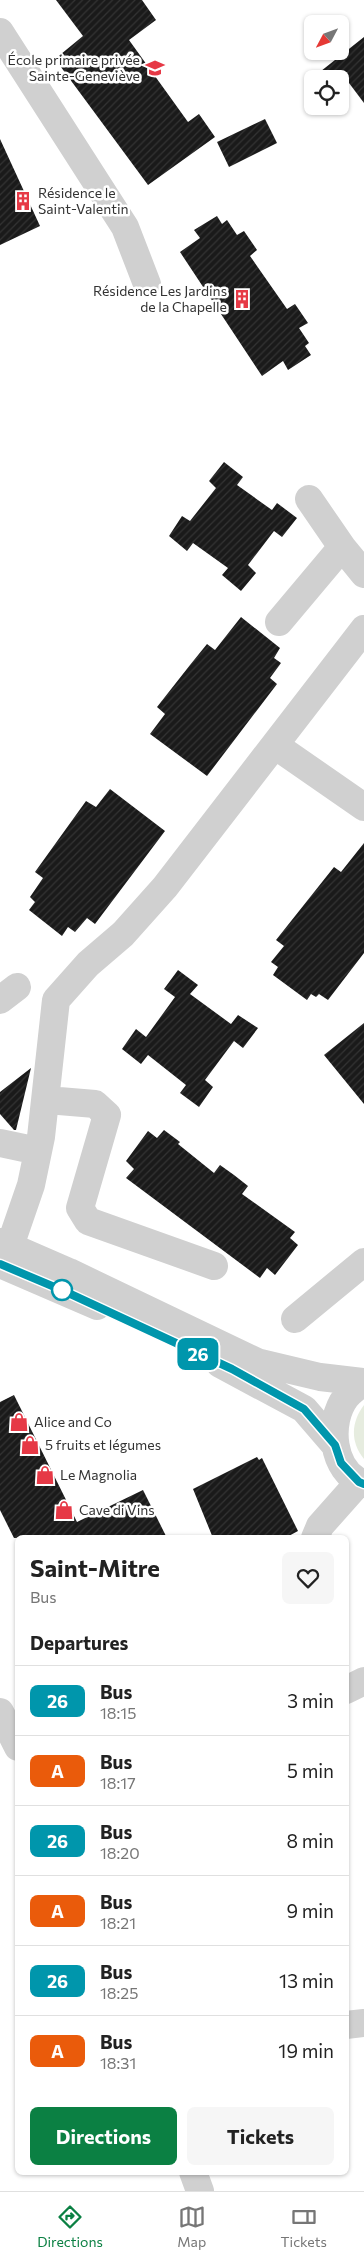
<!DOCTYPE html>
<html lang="en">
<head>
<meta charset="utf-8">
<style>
	:root { --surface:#fff; --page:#f6f6f6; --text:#222; --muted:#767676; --line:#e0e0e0; --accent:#0b8043 }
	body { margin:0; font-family:Commissioner,sans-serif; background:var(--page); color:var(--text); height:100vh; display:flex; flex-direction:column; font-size:19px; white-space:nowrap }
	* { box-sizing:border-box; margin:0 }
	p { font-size:16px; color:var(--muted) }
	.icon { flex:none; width:28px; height:28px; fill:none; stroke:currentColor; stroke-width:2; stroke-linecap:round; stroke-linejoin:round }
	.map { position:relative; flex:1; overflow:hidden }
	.sheet { position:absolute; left:15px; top:1535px; width:334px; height:640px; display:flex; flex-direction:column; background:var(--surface); border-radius:8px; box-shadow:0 1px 4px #0004 }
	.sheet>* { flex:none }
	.badge { padding:0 10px; border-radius:8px; font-size:18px; line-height:32px }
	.needle { width:32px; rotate:229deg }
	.tools { position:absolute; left:304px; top:15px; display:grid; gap:10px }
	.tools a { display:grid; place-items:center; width:45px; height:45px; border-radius:8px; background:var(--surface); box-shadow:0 1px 4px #0004; font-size:25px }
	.map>.badge { position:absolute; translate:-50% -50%; box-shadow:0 0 0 2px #fff }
	h2 { padding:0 15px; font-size:19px; line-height:45px }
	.round { display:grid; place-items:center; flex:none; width:52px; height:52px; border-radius:8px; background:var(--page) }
	.headline { display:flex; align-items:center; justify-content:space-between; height:85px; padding:0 15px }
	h1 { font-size:24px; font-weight:700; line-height:38px }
	.primary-button { display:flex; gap:10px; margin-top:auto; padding:10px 15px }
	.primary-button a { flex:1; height:58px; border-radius:8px; background:var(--accent); color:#fff; font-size:20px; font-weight:700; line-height:58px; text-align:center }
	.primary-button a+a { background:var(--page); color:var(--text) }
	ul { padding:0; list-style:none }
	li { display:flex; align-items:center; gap:15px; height:70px; padding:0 15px; border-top:1px solid var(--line) }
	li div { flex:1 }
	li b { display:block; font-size:19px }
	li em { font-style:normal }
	li .badge { min-width:55px; font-weight:700; text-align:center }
	.tabs { display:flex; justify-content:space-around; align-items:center; height:70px; border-top:1px solid var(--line); background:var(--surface); font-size:14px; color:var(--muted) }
	.tabs a { display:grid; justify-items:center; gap:2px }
	.tabs .current { color:var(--accent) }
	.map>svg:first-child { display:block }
	.grass { fill:#e6ecdf }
	.building { fill:url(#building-hatch) }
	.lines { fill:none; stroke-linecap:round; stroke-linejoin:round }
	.minor { stroke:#d0d0d0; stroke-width:28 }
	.line-casing { stroke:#fff; stroke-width:11 }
	.line { stroke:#0096ac; stroke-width:8 }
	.stop-dot { fill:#fff; stroke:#0096ac; stroke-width:2.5 }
	.labels { text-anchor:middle; stroke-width:5; stroke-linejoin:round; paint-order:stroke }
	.poi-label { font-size:14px; fill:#333; stroke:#fff; text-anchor:start }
</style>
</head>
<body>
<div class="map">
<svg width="364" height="2191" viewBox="0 0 364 2191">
	<defs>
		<pattern id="building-hatch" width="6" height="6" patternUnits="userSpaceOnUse" patternTransform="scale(1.25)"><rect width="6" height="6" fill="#1a1a1a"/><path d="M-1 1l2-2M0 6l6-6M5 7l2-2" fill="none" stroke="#333"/></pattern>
	</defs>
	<rect width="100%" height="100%" fill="#fff"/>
	<!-- grass -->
	<path class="grass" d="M364,1405V1459C350,1442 351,1422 364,1405Z"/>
	<!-- building -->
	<path class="building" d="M56,0H142L156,20L129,40L188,122L199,114L215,137L148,185L55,59L83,36Z
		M364,37V103L346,79H311Z
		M265,119L277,143L229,167L217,142Z
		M0,139L40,226L0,245Z
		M217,216L222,224L227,220L237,235L244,231L257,250L250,256L287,309L295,304L308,323L299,328L309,343L305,346L311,355L288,370L283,361L262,376L180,252L200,238L194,230Z
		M224,462L243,477L237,485L272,510L277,503L297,518L282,537L274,531L248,565L256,573L241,591L222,575L228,568L193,543L187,551L169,536L182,516L190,521L216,488L209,481Z
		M241,617L280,648L274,658L281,663L270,678L277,684L207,776L150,734L165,714L157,707L190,665L207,644L215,650Z
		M110,789L165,831L95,924L87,918L75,932L68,927L62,936L29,910L35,902L30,897L43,878L35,872L86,801L96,807Z
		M364,843V953L328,1000L319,994L316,997L311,994L307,1000L273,975L278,967L271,962L284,946L276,940L334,867L341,872Z
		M178,970L198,985L190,994L231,1024L238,1015L258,1028L243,1048L234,1041L205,1080L213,1087L199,1107L180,1093L186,1085L148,1055L141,1064L122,1049L136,1029L146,1037L175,997L164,989Z
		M364,1023V1104L324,1055Z
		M31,1068L16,1130H14L0,1114V1092Z
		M164,1130L180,1142L178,1144L214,1173L220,1165L234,1175L248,1186L242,1194L295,1232L290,1238L298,1245L275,1275L267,1268L260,1278L126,1178L134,1169L126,1161L148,1131L157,1138Z
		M14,1395L77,1522L143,1490L167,1538H14L0,1510V1402Z
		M257,1457L259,1460L262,1458L298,1531L285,1538H213L193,1489Z"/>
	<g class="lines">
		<!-- minor -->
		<path class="minor" d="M0,32L125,227L147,284
			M309,499L342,547
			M279,622L342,547L364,574
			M276,746L364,807
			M0,1000L17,987
			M47,1100L95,1104L107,1115L80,1208L88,1221L214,1266
			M0,1143L38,1151
			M0,1242L69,1272L257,1362L320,1377L364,1382
			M10,1246L31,1185L41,1137L56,1000L88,964L123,934L165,887L364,629
			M0,1264L97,1306
			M295,1319L364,1262
			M220,1364L304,1409L335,1445
			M364,1382C358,1386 351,1391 346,1397C327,1422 331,1471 364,1484
			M315,1538L320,1526L359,1482
			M346,1690L364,1681
			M0,1712L18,1747
			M346,2025L364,2023
			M193,2172L200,2191"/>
	</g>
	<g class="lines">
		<!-- line casing -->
		<g class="line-casing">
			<path id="line" d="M0,1264L64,1291L232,1369L304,1409L335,1445L341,1463L359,1482L364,1484"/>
		</g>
		<!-- line -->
		<use href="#line" class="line"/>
	</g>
	<!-- icons -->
	<defs>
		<g id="school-bare" transform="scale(1.5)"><path d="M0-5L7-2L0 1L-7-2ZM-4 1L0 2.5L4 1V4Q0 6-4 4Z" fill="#e63946" stroke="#fff" stroke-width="2.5" paint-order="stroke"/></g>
		<g id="building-bare" transform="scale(1.5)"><path d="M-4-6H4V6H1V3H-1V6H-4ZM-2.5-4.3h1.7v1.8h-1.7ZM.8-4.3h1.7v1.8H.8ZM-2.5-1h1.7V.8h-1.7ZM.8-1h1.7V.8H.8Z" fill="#e63946" stroke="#fff" stroke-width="2.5" paint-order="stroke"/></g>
		<g id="shop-bare" transform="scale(1.5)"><path d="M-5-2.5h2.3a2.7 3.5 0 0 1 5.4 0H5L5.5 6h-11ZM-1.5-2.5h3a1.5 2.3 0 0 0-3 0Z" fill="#e63946" stroke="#fff" stroke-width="2.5" paint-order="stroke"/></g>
	</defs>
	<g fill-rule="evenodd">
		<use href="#school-bare" x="155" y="68"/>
		<use href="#building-bare" x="23" y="201"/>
		<use href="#building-bare" x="242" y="299"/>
		<use href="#shop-bare" x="19" y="1422"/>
		<use href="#shop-bare" x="30" y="1445"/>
		<use href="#shop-bare" x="45" y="1475"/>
		<use href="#shop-bare" x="64" y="1510"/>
	</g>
	<!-- markers -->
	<circle class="stop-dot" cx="62" cy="1290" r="10"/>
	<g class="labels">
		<!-- poi labels -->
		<g class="poi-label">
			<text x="140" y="65" text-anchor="end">École primaire privée<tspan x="140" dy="16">Sainte-Geneviève</tspan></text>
			<text x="38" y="198">Résidence le<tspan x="38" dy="16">Saint-Valentin</tspan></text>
			<text x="227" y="296" text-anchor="end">Résidence Les Jardins<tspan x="227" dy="16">de la Chapelle</tspan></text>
			<text x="34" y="1427">Alice and Co</text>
			<text x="45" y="1450">5 fruits et légumes</text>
			<text x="60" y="1480">Le Magnolia</text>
			<text x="79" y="1515">Cave di Vins</text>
		</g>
	</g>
</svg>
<div class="tools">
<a><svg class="needle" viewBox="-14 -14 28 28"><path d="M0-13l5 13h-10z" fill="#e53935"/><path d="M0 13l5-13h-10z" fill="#767676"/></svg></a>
<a><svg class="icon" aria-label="locate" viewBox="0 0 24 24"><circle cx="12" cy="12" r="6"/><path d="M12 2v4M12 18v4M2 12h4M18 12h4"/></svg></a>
</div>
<b class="badge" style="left:198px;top:1354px;background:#0096ac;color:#fff">26</b>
<section class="sheet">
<div class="headline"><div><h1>Saint-Mitre</h1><p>Bus</p></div><a class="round"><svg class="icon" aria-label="heart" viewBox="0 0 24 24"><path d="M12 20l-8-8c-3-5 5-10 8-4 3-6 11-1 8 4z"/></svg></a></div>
<h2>Departures</h2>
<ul>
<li><span class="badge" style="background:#0096ac;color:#fff">26</span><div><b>Bus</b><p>18:15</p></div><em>3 min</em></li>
<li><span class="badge" style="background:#ea5b0b;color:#fff">A</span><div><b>Bus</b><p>18:17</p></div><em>5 min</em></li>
<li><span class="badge" style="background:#0096ac;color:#fff">26</span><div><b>Bus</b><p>18:20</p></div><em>8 min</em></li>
<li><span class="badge" style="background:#ea5b0b;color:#fff">A</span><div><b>Bus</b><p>18:21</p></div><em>9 min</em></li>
<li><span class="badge" style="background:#0096ac;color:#fff">26</span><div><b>Bus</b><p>18:25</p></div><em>13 min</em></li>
<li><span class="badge" style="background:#ea5b0b;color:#fff">A</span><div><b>Bus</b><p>18:31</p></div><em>19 min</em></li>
</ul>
<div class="primary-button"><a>Directions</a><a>Tickets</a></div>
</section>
</div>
<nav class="tabs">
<a class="current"><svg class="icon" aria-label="directions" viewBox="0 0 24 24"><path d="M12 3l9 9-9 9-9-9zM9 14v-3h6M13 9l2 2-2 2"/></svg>Directions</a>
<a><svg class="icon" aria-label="map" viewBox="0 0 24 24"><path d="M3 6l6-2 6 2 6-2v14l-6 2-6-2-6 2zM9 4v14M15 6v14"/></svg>Map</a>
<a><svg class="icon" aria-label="tickets" viewBox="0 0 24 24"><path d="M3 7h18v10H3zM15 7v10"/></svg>Tickets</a>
</nav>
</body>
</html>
